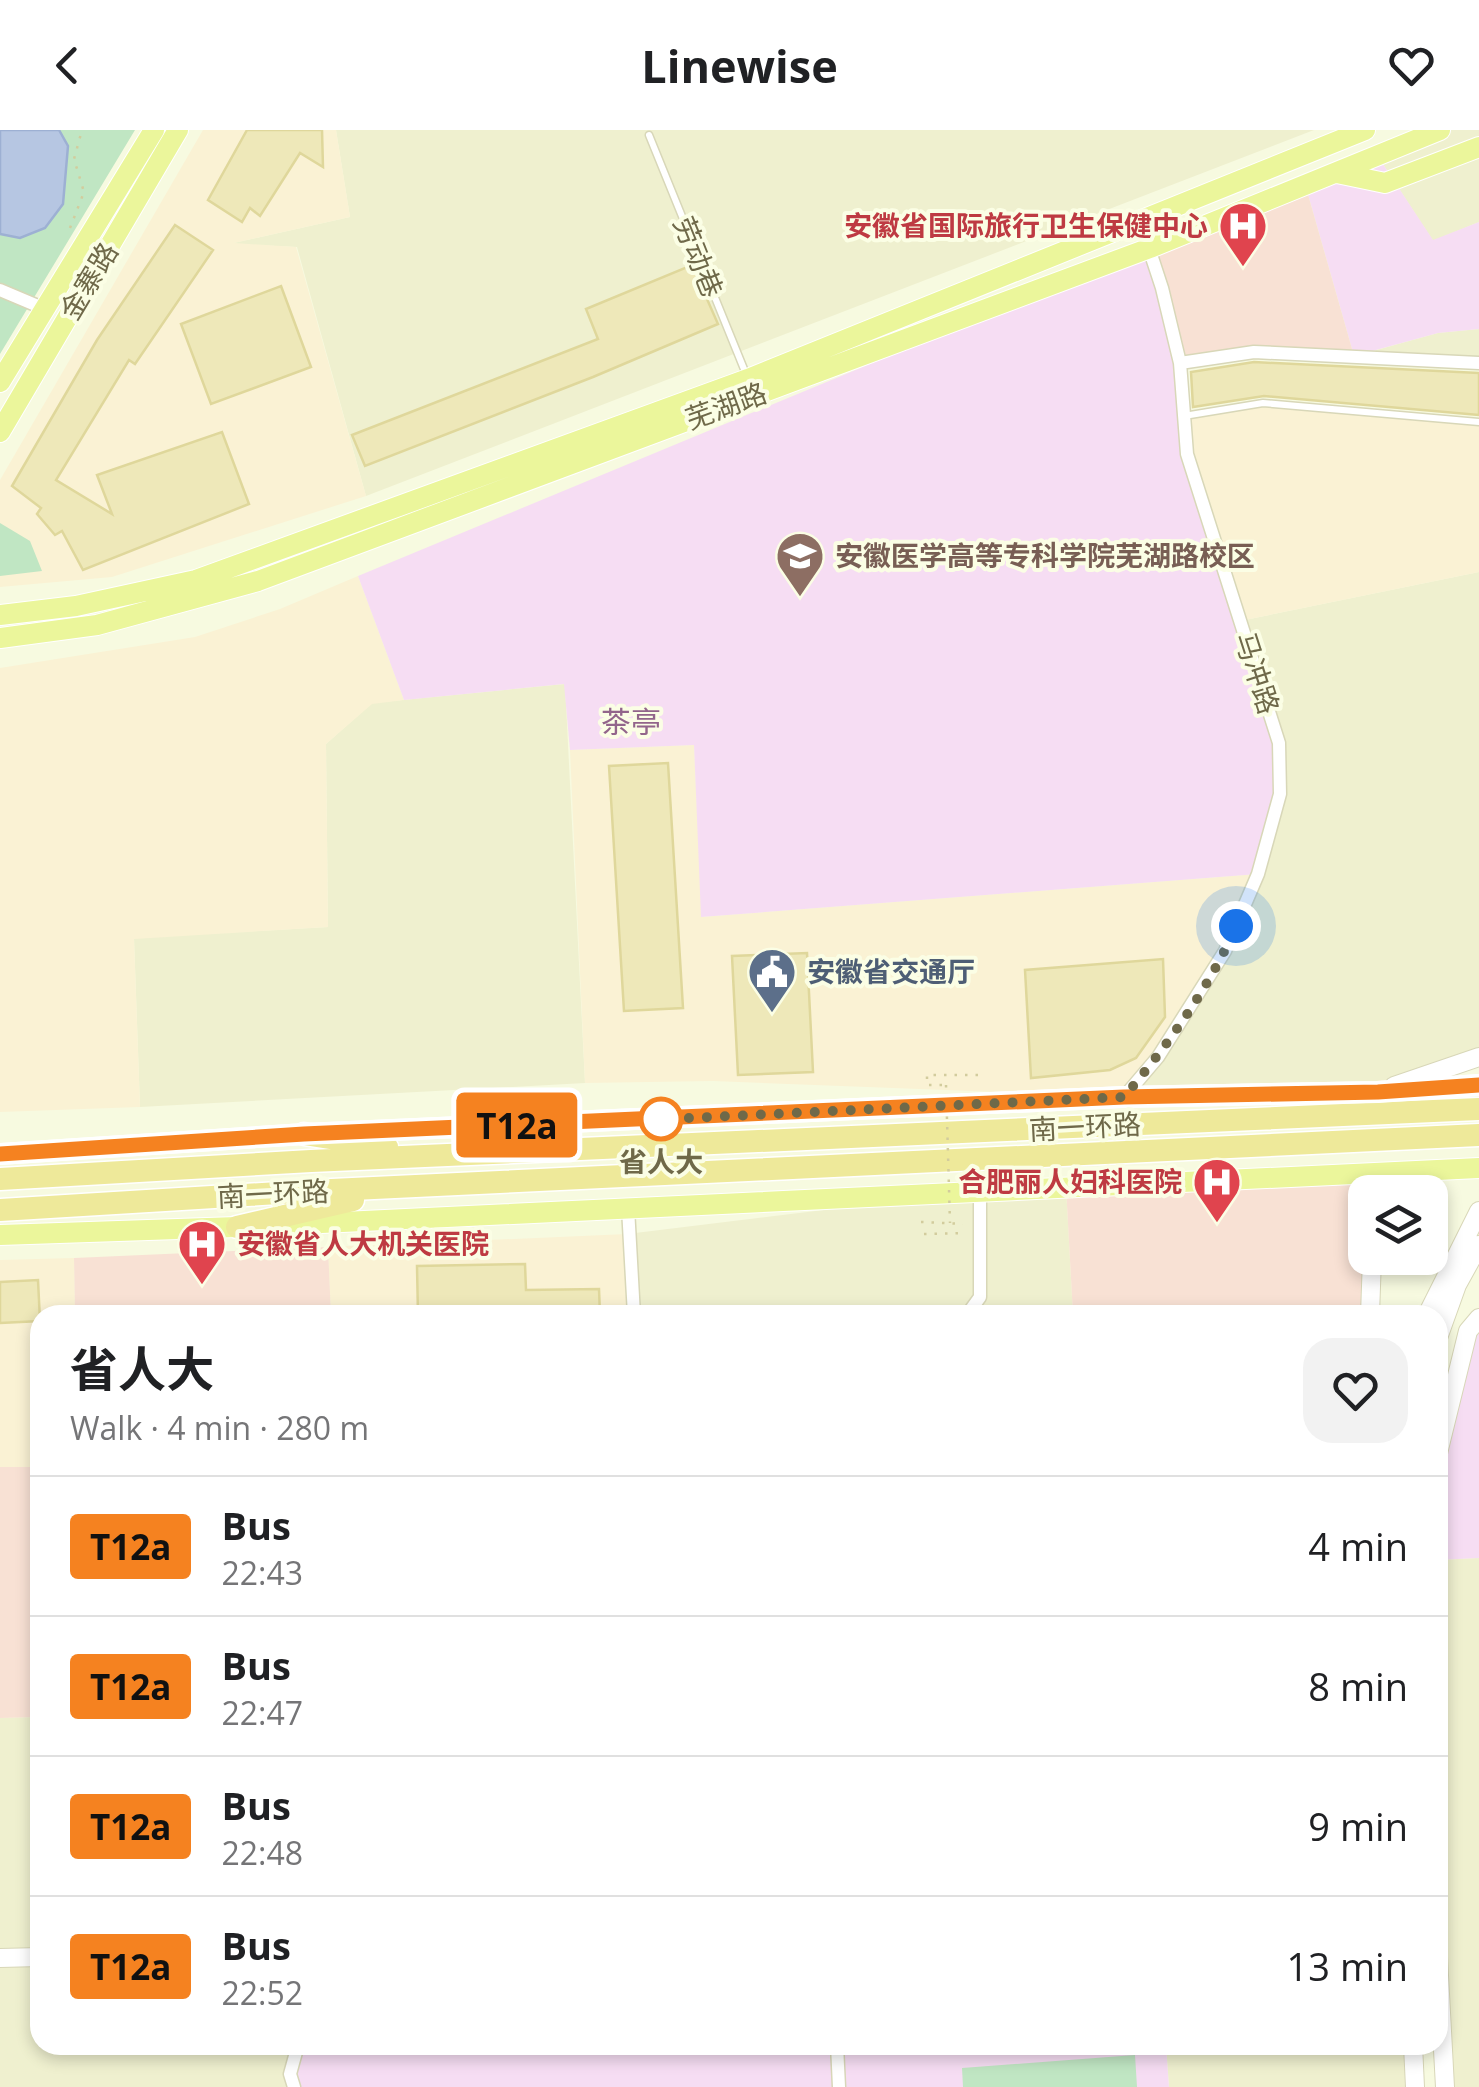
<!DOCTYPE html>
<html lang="en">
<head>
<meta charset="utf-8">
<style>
	:root { --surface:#fff; --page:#f2f2f2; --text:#202124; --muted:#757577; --line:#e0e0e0 }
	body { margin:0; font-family:"Open Sans","Noto Sans SC",sans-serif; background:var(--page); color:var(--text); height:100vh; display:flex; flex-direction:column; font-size:38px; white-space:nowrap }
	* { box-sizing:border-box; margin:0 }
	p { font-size:32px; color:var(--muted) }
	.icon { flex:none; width:55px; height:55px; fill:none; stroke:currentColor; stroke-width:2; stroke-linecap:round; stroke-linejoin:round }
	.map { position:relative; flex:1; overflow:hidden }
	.drawer { position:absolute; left:30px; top:1175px; width:1418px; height:750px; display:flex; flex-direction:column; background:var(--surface); border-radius:30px; box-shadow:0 5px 15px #0003 }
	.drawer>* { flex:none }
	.badge { padding:0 20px; border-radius:8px; font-size:35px; line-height:65px }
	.controls { position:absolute; left:1348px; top:1045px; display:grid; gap:20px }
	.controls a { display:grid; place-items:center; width:100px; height:100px; border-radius:20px; background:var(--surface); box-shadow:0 5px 15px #0003; font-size:50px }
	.you { position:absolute; width:50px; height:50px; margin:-25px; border:8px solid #fff; border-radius:50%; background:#1a73e8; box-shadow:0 0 0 15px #1a73e833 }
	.map>.badge { position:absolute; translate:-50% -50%; box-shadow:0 0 0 5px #fff }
	.round { display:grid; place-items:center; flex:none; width:105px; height:105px; border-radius:30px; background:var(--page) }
	.overview { display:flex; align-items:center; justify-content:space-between; height:170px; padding:0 40px }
	h1 { font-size:48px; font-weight:700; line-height:75px }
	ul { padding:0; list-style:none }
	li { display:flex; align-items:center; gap:30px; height:140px; padding:0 40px; border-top:2px solid var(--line) }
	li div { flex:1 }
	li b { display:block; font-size:38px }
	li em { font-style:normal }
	li .badge { min-width:110px; font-weight:700; text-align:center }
	header { display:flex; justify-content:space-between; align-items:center; height:130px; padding:0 40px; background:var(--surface); font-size:45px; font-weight:700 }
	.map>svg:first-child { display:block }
	.residential { fill:#eff0cf }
	.commercial { fill:#faf2d4 }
	.education { fill:#f6ddf3 }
	.medical { fill:#f8e1d4 }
	.green { fill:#c0e6c3 }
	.water { fill:#b6c6e2; stroke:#9db0d3; stroke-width:2.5 }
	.building { fill:#eee8b9; stroke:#dfd79b; stroke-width:2.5 }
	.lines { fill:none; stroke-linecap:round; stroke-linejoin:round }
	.service-casing { stroke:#d8d7b8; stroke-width:9 }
	.minor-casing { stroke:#d8d7b8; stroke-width:15 }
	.tertiary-casing { stroke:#d8d7b8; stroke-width:20 }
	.primary-casing { stroke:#fff; stroke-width:22 }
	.trunk-casing { stroke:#fff; stroke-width:25 }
	.path { stroke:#d2cc9d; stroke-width:2.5; stroke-dasharray:2.5 8; stroke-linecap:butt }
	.service { stroke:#fff; stroke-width:6 }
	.minor { stroke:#fff; stroke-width:12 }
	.tertiary { stroke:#fff; stroke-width:18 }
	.primary { stroke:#ebf69b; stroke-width:20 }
	.trunk { stroke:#eee99a; stroke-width:22 }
	.path-bridge { stroke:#d2cc9d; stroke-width:2.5; stroke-dasharray:2.5 8; stroke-linecap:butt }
	.line-casing { stroke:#fff; stroke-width:22 }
	.line { stroke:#f58220; stroke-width:15 }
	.walk { stroke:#6f6949; stroke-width:10; stroke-dasharray:0 18 }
	.stop-dot { fill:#fff; stroke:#f58220; stroke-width:5 }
	.labels { text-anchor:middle; stroke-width:8; stroke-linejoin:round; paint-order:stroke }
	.health-label { font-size:28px; font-weight:bold; fill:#be3a42; stroke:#fbfee5; text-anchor:end }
	.street-label { font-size:28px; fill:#6f6949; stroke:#fbfee5 }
	.education-label { font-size:28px; font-weight:bold; fill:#785e54; stroke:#fbfee5; text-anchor:start }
	.service-label { font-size:28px; font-weight:bold; fill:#4e5e75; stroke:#fbfee5; text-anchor:start }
	.stop-label { font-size:28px; font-weight:bold; fill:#6f6949; stroke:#fbfee5 }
	.neighbourhood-label { font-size:30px; fill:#92658b; stroke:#fbfee5 }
</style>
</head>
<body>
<header><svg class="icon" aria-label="back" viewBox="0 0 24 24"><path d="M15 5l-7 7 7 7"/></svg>Linewise<svg class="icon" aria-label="heart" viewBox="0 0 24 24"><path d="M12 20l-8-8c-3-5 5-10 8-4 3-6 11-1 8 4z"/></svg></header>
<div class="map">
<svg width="1479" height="1957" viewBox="0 0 1479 1957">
	<rect width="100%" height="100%" fill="#f7fae0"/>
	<!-- residential -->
	<path class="residential" d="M336,0H1314L366,366L297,117L229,114L350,87Z
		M1440,0H1479V92L1433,111L1377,25Z
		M1479,199V233L1355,226L1438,203Z
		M1479,442V927L1377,962L1124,967L1258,744L1240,491Z
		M565,554L585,953L140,977L134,808L328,797L326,614L372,573Z
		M1066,1057L1073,1185H633L627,1104L980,1061Z
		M1479,1428V1957H1445L1438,1827V1430Z
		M40,1587V1915H298L294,1957H0V1588Z
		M1166,1915H1413L1415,1957H1169Z"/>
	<!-- commercial -->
	<path class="commercial" d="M203,0H336L350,87L234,113L296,117L366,366L112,447L0,457V350Z
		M1263,273L1479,292V442L1240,491L1187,324L1184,286Z
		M358,446L404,570L372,574L326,614L328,797L134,809L140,977L0,982V538L195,507L280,479Z
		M694,615L702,787L1258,744L1225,821L1124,967L713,951L585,953L570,620Z
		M627,1104L633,1185H331L328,1117Z
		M74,1128L75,1185H40V1337H0V1130Z"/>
	<!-- education -->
	<path class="education" d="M1377,25L1433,110L1479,92V199L1438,203L1354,226L1305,54Z
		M1150,118L1180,233L1187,324L1279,613L1280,664L1258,744L701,787L694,615L570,620L564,554L404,570L358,446Z
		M1479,1188V1428L1438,1430V1323Z
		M298,1915H1166L1169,1957H294Z"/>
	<!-- medical -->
	<path class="medical" d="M1305,54L1354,226L1254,222L1180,233L1150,118Z
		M1373,1043V1062H1365L1370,1185H1073L1066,1057Z
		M328,1117L331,1185H75L74,1128Z
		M0,1337H40V1587L0,1588Z"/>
	<!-- green -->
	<path class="green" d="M0,0H135L0,224Z
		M0,393L30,411L42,441L0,446Z
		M1135,1925L1137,1957H963L962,1938Z"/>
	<!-- water -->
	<path class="water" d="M0,0H59L68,16L63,74L45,98L20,108L0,104Z"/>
	<!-- building -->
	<path class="building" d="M247,0H322L323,37L300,23L260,86L250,78L242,92L208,70Z
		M175,95L213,120L135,234L129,230L56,350L112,384L97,345L222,302L249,374L83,440L62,401L55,405L37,384L41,378L12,356L97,210Z
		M692,135L718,194L593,247L365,336L352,305L598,209L586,179Z
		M281,156L311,237L211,274L181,194Z
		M1254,232L1479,243V285L1264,266L1193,277L1191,242Z
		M668,633L683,878L624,881L609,636Z
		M807,823L813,942L738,945L732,826Z
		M1163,829L1165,887L1136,928L1110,940L1031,948L1025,840Z
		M525,1134L526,1160L599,1159L600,1185H418L417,1136Z
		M38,1150L40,1191L0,1193V1152Z"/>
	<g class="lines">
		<!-- service casing -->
		<g class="service-casing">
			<path id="service" d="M649,5L746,244
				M1184,286L1263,273L1479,292"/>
		</g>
		<!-- minor casing -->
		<g class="minor-casing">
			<path id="minor" d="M0,160L45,179
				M1180,233L1254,222L1479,233
				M1124,967L1158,927L1225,821L1258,744L1280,664L1279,613L1187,324L1180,233L1162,158L1140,91
				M628,1078L634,1185
				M967,1185L980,1167V1061
				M837,1915L839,1957
				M294,1957L290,1944L298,1915"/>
		</g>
		<!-- tertiary casing -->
		<g class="tertiary-casing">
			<path id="tertiary" d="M1394,956L1479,927
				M1370,1185L1372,1128
				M1427,1185L1479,1081
				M1438,1208L1457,1155L1479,1115
				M1438,1323L1468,1201L1479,1188
				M1438,1827L1445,1957
				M0,1828L40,1827
				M1413,1915L1415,1957"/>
		</g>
		<!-- primary casing -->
		<g class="primary-casing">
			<path id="primary" d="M1337,43L1385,53L1479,17
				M0,252L154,0
				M0,302L178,0
				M0,485L76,476L196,450L748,249L1365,0
				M0,508L97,495L258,451L1150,118L1440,0
				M0,1024L304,1004L1124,967L1377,962L1479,955
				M0,1105L237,1097L1479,1038"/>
		</g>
		<!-- trunk casing -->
		<g class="trunk-casing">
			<path id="trunk" d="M304,1004L387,1017
				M0,1049L311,1031L1479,979
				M0,1080L311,1061L1479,1005
				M237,1097L353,1070"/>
		</g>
		<!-- path -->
		<path class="path" d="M70,98L84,62L74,29L82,0
			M942,955H927V945H979
			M921,1092L963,1094
			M924,1104L963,1103"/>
		<!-- service -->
		<use href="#service" class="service"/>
		<!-- minor -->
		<use href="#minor" class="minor"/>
		<!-- tertiary -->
		<use href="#tertiary" class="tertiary"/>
		<!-- primary -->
		<use href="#primary" class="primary"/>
		<!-- trunk -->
		<use href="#trunk" class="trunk"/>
		<!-- path-bridge -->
		<path class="path-bridge" d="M946,955L950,1093"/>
	</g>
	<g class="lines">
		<!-- line casing -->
		<g class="line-casing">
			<path id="line" d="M0,1024L304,1004L1124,967L1378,962L1479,955"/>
		</g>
		<!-- line -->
		<use href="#line" class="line"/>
		<!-- walk -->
		<path class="walk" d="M661,989L648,990L1124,967C1167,916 1210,857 1236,796"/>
	</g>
	<!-- icons -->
	<defs>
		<g id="hospital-pin" transform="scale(2.5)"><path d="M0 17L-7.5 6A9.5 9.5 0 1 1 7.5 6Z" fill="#e0444e" stroke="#fbfee5"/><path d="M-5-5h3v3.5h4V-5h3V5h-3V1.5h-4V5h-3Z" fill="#fff"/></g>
		<g id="university-pin" transform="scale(2.5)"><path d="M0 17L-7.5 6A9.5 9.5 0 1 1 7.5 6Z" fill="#8d6e63" stroke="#fbfee5"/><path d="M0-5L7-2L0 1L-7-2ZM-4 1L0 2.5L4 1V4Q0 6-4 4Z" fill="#fff"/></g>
		<g id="civic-pin" transform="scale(2.5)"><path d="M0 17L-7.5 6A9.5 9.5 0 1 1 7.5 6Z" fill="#5c6f8a" stroke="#fbfee5"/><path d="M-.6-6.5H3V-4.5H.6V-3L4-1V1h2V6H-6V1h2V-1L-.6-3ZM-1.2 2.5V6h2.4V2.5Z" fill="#fff"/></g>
	</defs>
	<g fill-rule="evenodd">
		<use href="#hospital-pin" x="1243" y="96"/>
		<use href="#university-pin" x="800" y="426"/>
		<use href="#civic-pin" x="772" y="842"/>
		<use href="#hospital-pin" x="1217" y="1052"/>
		<use href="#hospital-pin" x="202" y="1114"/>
	</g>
	<!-- markers -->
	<circle class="stop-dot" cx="661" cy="989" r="20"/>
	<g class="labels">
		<!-- health labels -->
		<g class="health-label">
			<text x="1208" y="106">安徽省国际旅行卫生保健中心</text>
			<text x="1182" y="1062">合肥丽人妇科医院</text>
			<text x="237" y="1124" text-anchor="start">安徽省人大机关医院</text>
		</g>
		<!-- street labels -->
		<g class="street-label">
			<text transform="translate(698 127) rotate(68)" y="10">劳动巷</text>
			<text transform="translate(89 151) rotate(-59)" y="10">金寨路</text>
			<text transform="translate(726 276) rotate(-20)" y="10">芜湖路</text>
			<text transform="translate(1257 543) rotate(72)" y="10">马冲路</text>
			<text transform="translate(1085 997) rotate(-3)" y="10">南一环路</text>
			<text transform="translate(273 1064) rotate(-3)" y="10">南一环路</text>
		</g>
		<!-- education labels -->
		<g class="education-label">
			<text x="835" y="436">安徽医学高等专科学院芜湖路校区</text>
		</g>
		<!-- service labels -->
		<g class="service-label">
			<text x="807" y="852">安徽省交通厅</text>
		</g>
		<!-- stop labels -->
		<g class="stop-label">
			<text x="661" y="1042">省人大</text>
		</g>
		<!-- neighbourhood labels -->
		<g class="neighbourhood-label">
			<text x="631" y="603">茶亭</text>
		</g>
	</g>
</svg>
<div class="controls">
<a><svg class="icon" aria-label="layers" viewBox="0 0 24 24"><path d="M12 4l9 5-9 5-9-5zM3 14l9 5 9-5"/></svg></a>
</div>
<div class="you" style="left:1236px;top:796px"></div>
<b class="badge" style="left:517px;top:995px;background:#f58220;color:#111">T12a</b>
<section class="drawer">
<div class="overview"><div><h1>省人大</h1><p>Walk · 4 min · 280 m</p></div><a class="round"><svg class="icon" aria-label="heart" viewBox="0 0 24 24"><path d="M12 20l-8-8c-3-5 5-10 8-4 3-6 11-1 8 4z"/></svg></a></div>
<ul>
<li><span class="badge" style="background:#f58220;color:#111">T12a</span><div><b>Bus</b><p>22:43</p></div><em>4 min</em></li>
<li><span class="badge" style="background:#f58220;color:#111">T12a</span><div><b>Bus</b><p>22:47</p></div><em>8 min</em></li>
<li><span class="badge" style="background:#f58220;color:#111">T12a</span><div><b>Bus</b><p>22:48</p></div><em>9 min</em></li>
<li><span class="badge" style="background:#f58220;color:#111">T12a</span><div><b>Bus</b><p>22:52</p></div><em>13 min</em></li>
</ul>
</section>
</div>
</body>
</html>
